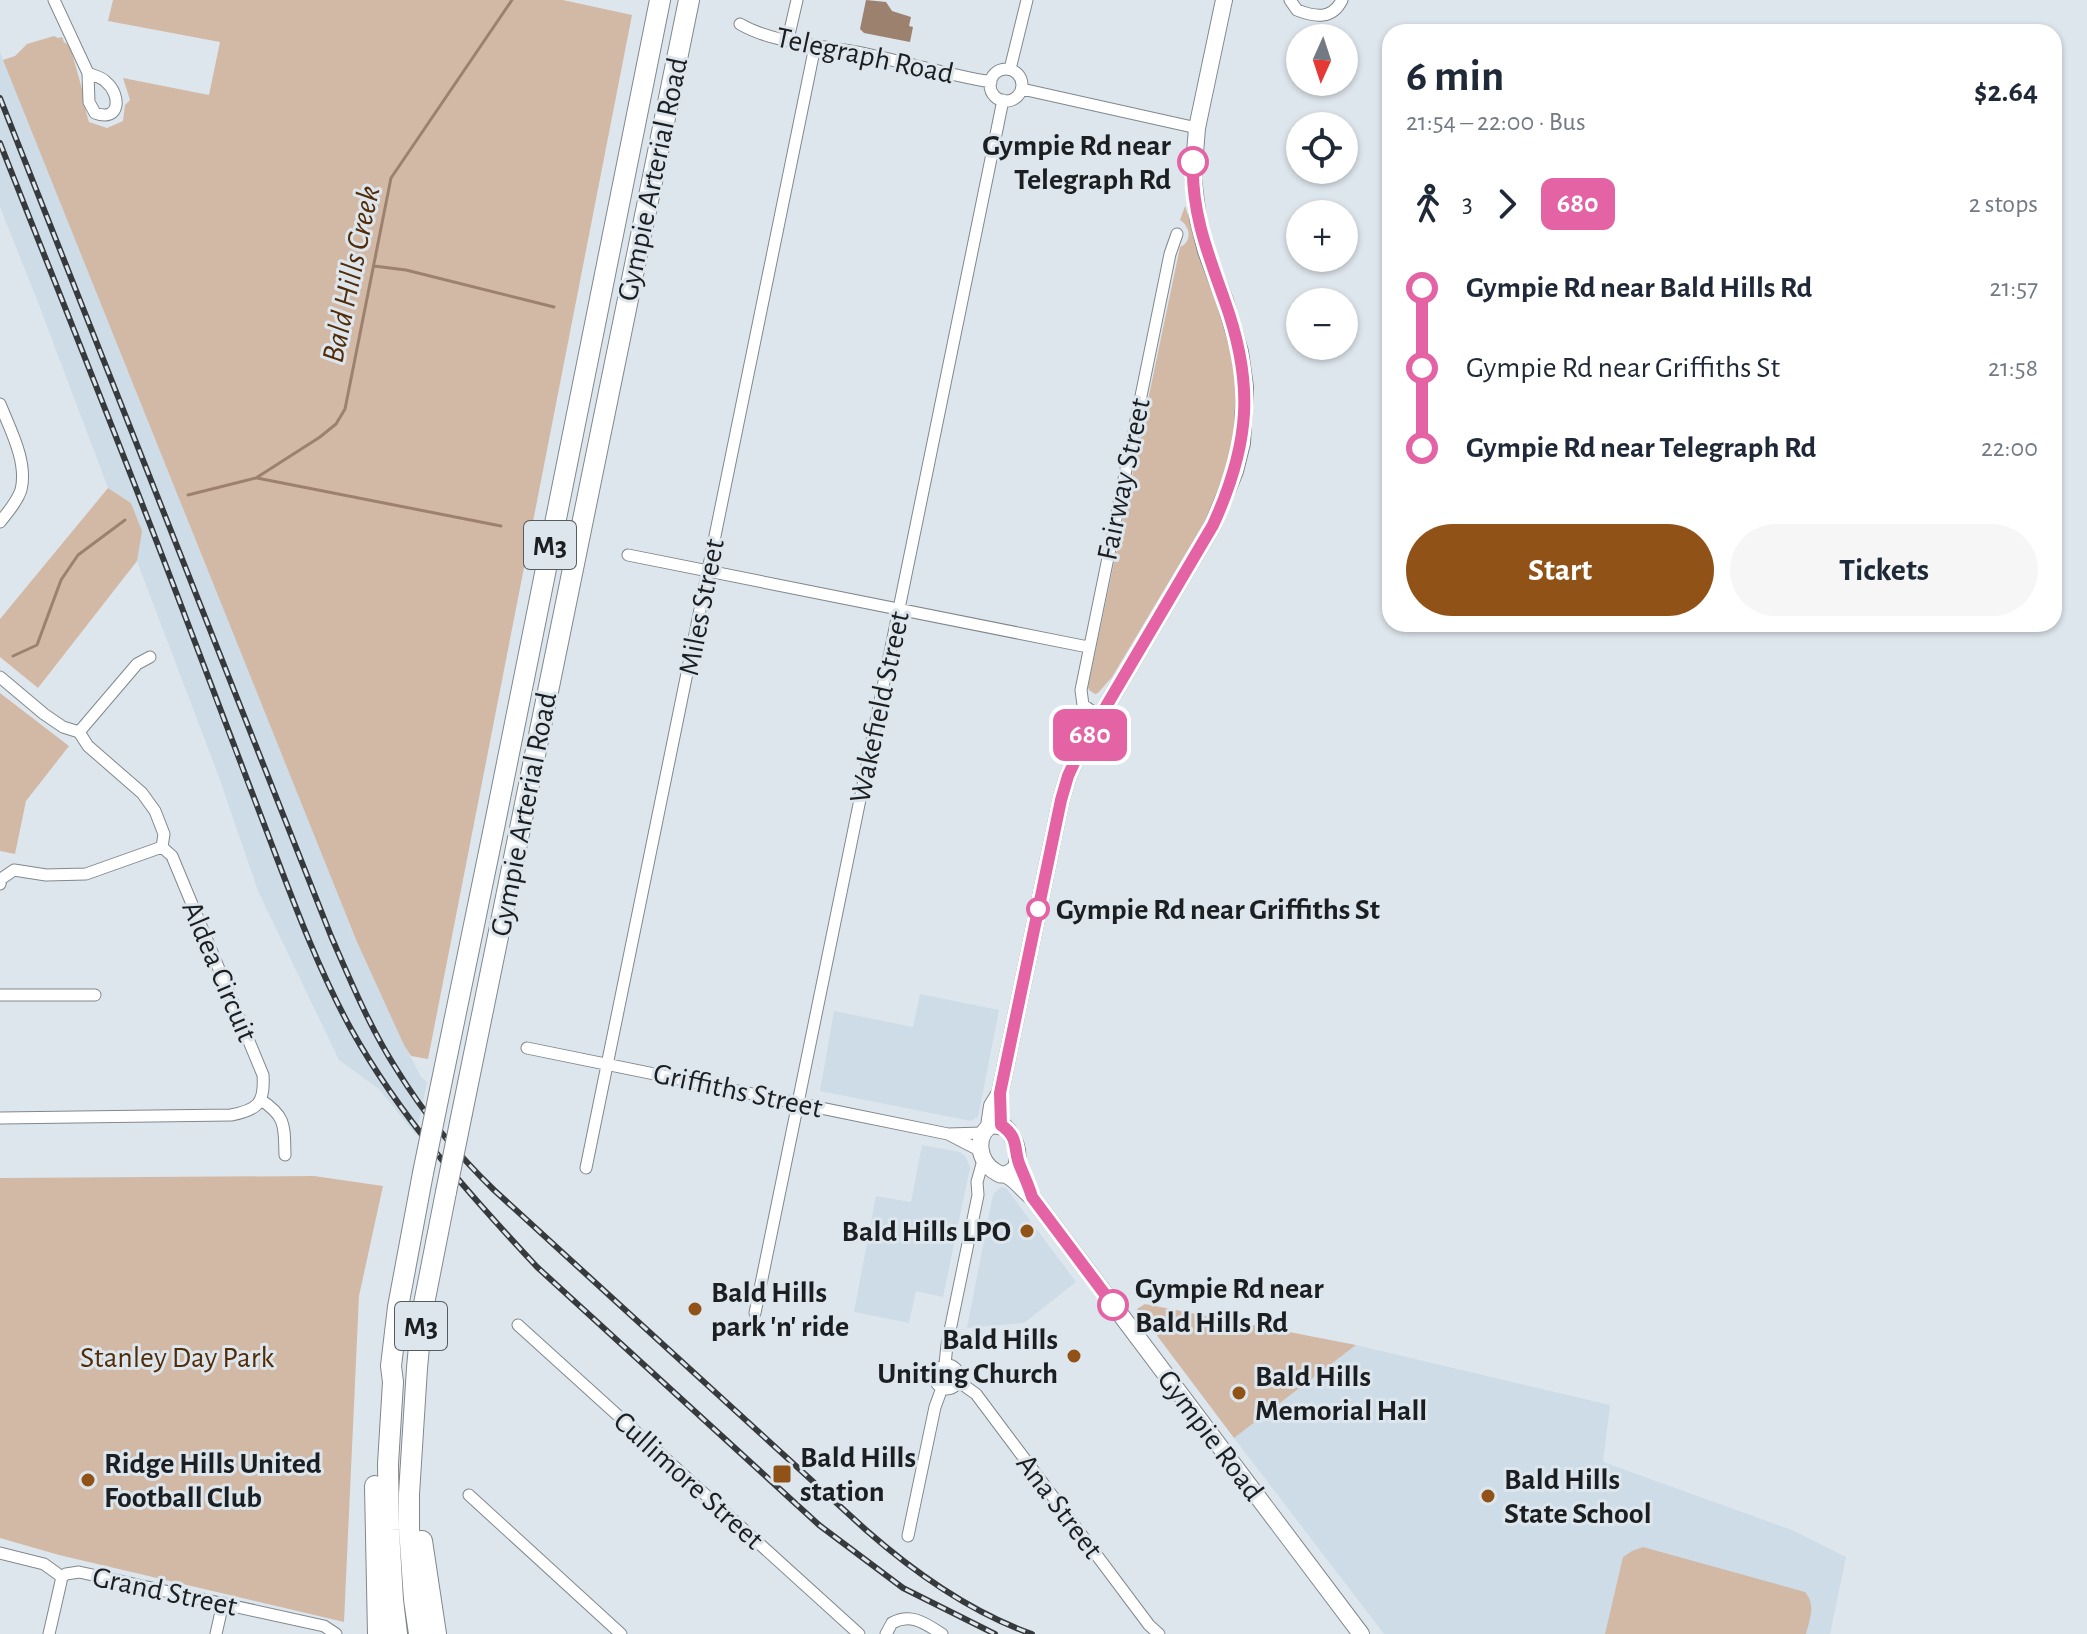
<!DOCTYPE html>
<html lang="en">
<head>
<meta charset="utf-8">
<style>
	:root { --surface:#fff; --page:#f6f6f7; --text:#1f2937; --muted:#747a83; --accent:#915218 }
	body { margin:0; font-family:"Alegreya Sans",sans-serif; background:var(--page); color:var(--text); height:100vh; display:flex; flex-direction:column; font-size:30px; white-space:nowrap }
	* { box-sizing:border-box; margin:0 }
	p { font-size:26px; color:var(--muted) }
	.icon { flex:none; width:44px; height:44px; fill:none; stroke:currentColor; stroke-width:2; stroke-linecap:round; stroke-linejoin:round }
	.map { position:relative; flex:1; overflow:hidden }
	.drawer { position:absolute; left:1382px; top:24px; width:680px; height:608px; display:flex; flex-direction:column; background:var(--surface); border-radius:24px; box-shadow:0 2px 6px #0004 }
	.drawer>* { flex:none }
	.badge { padding:0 16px; border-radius:12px; font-size:28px; line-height:52px }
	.needle { width:52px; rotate:183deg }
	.controls { position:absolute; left:1286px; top:24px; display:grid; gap:16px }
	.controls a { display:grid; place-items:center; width:72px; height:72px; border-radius:50%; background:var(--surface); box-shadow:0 2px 6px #0004; font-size:40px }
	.map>.badge { position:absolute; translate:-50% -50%; box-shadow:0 0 0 4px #fff }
	.legs { display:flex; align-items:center; gap:12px; height:88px; padding:0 24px; font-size:26px }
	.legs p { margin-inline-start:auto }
	.summary { display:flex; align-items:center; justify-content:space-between; height:136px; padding:0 24px }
	h1 { font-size:44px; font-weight:700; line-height:60px }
	.cta { display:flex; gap:16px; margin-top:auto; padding:16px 24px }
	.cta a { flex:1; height:92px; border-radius:48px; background:var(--accent); color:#fff; font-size:32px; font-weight:700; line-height:92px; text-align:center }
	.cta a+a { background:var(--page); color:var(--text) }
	ul { padding:0 24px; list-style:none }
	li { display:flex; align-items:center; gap:28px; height:80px; font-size:30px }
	li i { display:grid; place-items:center; width:12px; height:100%; margin:0 10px; background:currentColor }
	li i::after { content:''; width:20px; height:20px; margin:-10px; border:6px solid; border-radius:50%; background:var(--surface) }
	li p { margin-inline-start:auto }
	li:first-child i { background:linear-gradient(#0000 50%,currentColor 0) }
	li:last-child i { background:linear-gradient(currentColor 50%,#0000 0) }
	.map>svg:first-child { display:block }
	.built { fill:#cddce7 }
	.green { fill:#d2b9a6 }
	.water { fill:#9c816e }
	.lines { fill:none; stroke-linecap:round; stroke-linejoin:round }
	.stream { stroke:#9c816e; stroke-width:3 }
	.minor-casing { stroke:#80888d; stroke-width:13 }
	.secondary-casing { stroke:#80888d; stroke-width:18 }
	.motorway-casing { stroke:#80888d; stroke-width:22 }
	.minor { stroke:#fff; stroke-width:11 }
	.secondary { stroke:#fff; stroke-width:16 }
	.motorway { stroke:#fff; stroke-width:20 }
	.rail-casing { stroke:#363a3d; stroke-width:6 }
	.rail { stroke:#dee6ed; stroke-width:3; stroke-dasharray:9; stroke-linecap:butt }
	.motorway-bridge-casing { stroke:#80888d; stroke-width:22; stroke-linecap:butt }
	.motorway-bridge { stroke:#fff; stroke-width:20 }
	.line-1-casing { stroke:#fff; stroke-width:18 }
	.line-1 { stroke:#e463a4; stroke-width:12 }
	.stop-1-dot { fill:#fff; stroke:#e463a4; stroke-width:4 }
	.poi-dot { fill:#915218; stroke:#dee6ed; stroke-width:3 }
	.labels { text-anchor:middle; stroke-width:6; stroke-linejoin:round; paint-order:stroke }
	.shield { fill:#dee6ed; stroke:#565b5e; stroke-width:2 }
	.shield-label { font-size:28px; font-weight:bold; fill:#1c1f21 }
	.street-label { font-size:30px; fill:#1c1f21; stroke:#dee6ed }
	.stop-label { font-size:30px; font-weight:bold; fill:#1c1f21; stroke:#dee6ed; text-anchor:start }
	.poi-label { font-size:30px; font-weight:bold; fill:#1c1f21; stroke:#dee6ed; text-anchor:start }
	.park-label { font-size:30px; fill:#522b06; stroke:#dee6ed }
	.water-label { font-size:32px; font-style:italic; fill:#532c07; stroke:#dee6ed }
</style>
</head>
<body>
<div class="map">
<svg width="2087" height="1634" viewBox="0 0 2087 1634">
	<rect width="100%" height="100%" fill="#dee6ed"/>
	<!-- built -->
	<path class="built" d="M0,52L357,942L404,1044L421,1077L427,1082L416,1135L379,1089L339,1060L258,891L220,780L137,561L141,531L131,503L108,488L39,305L0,207Z
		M920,994L999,1010L978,1117L971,1121L820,1091L834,1011L913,1027Z
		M922,1145L960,1152L966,1157L970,1168L943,1297L916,1291L909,1323L854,1312L876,1196L911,1202Z
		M1001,1187L1006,1188L1076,1282L1024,1323L967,1328L992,1199L995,1192Z
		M1356,1345L1610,1405L1603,1462L1792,1530L1846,1557L1830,1634H1384L1234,1438Z"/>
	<!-- green -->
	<path class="green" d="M113,0H563L632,15L428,1059L411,1056L404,1045L357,942L3,60L15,56L27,44L54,36L58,38L62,37L64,42L70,46L84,96L86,112L89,122L107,128L123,121L125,105L130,100L123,78L209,95L220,42L108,21Z
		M1185,206C1195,237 1206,268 1216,298C1224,323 1234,349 1237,375C1243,437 1223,504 1186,553L1112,677L1098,693L1095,694L1089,690L1088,687L1180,247C1192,242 1191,227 1180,220Z
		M108,488L131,503L142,531L137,561L38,688L0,657V619Z
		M0,693L69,746L26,801L15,854L0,851Z
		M314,1176L383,1186L359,1296L344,1622L59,1555L0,1538V1178Z
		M1145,1304L1356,1345L1234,1438L1137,1309Z
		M1643,1547L1805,1592C1816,1605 1810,1618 1806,1634H1605L1623,1557L1632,1551Z"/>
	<!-- water -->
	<path class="water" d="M866,0L886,2L892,11L911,17L909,26L913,27L910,42L864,33L860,29Z"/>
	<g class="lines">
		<!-- stream -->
		<path class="stream" d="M374,266L406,270L554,307
			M257,478L501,526
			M188,495L256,478L320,437L336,424L345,409L391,178L512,0
			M13,656L37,645L61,580L78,555L125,520"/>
		<!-- minor casing -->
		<g class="minor-casing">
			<path id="minor" d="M54,0L88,73L89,102L95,113C121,123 121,94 106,82C102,77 94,76 88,73
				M1290,0L1297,10C1315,17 1332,20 1342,0
				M740,24C772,43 820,45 856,52C901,61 945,74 991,82
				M788,39L797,0
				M1010,69L1027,0
				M990 85a16 16 0 1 1 32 0a16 16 0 1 1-32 0Z
				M1022,89L1197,128
				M0,404C10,429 28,462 21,490C17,502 8,512 0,522
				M628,555L1088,647
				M0,677L44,714L63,727L79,732L88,746L142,793L155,811L164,834L162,847
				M1101,717L1083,705L1081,690L1170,254L1177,234
				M79,732L137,664L150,657
				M0,884L1,879L14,870L46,875L86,874L162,847L172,856L263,1075C265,1103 258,1110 231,1115L0,1118
				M0,995H95
				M527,1048L948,1134L981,1151
				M261,1100C287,1117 284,1127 285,1155
				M948,1134L983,1133
				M586,1168L815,46
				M755,1313L1003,100
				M518,1325L859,1634
				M945,1364L947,1345L978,1195L977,1182L984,1157
				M935 1377a12 12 0 1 1 24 0a12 12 0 1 1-24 0Z
				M959,1382L976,1394L1149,1625L1159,1634
				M469,1495L621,1634
				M908,1536L935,1407L942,1388
				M0,1553L44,1564L62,1577L66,1574L79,1572L324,1626L336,1634
				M49,1634L62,1577
				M216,1634L223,1603
				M886,1634L892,1623C911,1612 926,1624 942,1634"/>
		</g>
		<!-- secondary casing -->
		<g class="secondary-casing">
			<path id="secondary" d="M989,1126L992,1106L1000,1093L1061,800L1068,776L1078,754L1213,525L1235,471L1242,443L1245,387L1240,352L1225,301L1206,251L1198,219L1193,178L1197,128L1224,0
				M1006,1175L1016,1168C1020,1152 1016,1139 1005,1127L992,1125C974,1135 978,1162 996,1172C1005,1178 999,1171 1008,1176C1017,1181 1024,1191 1032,1197L1361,1634"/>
		</g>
		<!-- motorway casing -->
		<g class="motorway-casing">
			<path id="motorway" d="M440,1090L495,823L660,0
				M462,1113L689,0
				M375,1486L378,1634
				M422,1541L436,1634
				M397,1634L393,1600L389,1530L388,1464L393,1382L391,1366L398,1307L423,1173
				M419,1634L414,1599L409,1528V1494L417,1368L422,1314L446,1192"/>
		</g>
		<!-- minor -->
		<use href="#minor" class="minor"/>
		<!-- secondary -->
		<use href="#secondary" class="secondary"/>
		<!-- motorway -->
		<use href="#motorway" class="motorway"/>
		<!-- rail casing -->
		<g class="rail-casing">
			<path id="rail" d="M0,98L331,936C351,982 370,1028 397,1070C424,1114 457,1154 494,1190L866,1530C915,1573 970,1612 1032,1634
				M0,143C61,298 123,452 182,608C210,682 238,757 267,832C292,898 317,967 351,1029C400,1117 469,1194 537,1267L819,1525L903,1588L995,1634"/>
		</g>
		<!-- rail -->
		<use href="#rail" class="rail"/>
		<!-- motorway-bridge casing -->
		<g class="motorway-bridge-casing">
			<path id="motorway-bridge" d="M423,1173L440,1090
				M446,1192L462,1113"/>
		</g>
		<!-- motorway-bridge -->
		<use href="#motorway-bridge" class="motorway-bridge"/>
	</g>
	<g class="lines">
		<!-- line-1 casing -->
		<g class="line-1-casing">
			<path id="line-1" d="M1113,1305L1032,1197C1029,1186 1024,1176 1020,1166C1013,1150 1020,1138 1001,1125L1000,1093L1061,800L1068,776L1078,754L1213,525C1250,444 1255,384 1224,299C1208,254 1191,211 1193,162"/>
		</g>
		<!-- line-1 -->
		<use href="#line-1" class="line-1"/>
	</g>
	<!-- markers -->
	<g class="stop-1-dot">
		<circle cx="1193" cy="162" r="14"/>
		<circle cx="1038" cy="909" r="10"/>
		<circle cx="1113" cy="1305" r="14"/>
	</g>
	<g class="poi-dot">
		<circle cx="1027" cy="1231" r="8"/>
		<circle cx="695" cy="1309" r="8"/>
		<circle cx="1074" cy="1356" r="8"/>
		<circle cx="1239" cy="1393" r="8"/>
		<rect x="772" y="1464" width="20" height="20" rx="4"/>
		<circle cx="88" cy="1480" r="8"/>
		<circle cx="1488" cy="1496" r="8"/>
	</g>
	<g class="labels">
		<!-- shield labels -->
		<g class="shield">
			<rect x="524" y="521" width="52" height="48" rx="6"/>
			<rect x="395" y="1302" width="52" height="48" rx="6"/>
		</g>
		<g class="shield-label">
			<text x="550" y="555">M3</text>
			<text x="421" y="1336">M3</text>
		</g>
		<!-- street labels -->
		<g class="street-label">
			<text transform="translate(865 55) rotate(12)" y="10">Telegraph Road</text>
			<text transform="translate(652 179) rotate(-78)" y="10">Gympie Arterial Road</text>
			<text transform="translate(1123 479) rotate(-78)" y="10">Fairway Street</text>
			<text transform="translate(701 607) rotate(-79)" y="10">Miles Street</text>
			<text transform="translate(879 707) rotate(-78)" y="10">Wakefield Street</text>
			<text transform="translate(523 814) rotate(-79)" y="10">Gympie Arterial Road</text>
			<text transform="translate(220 971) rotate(67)" y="10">Aldea Circuit</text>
			<text transform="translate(738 1090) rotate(12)" y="10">Griffiths Street</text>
			<text transform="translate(1211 1435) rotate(53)" y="10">Gympie Road</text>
			<text transform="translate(689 1480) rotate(42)" y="10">Cullimore Street</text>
			<text transform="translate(1060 1506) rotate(53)" y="10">Ana Street</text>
			<text transform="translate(165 1591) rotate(12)" y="10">Grand Street</text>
		</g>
		<!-- stop labels -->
		<g class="stop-label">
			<text x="1171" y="155" text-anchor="end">Gympie Rd near<tspan x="1171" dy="34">Telegraph Rd</tspan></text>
			<text x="1056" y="919">Gympie Rd near Griffiths St</text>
			<text x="1135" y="1298">Gympie Rd near<tspan x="1135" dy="34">Bald Hills Rd</tspan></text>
		</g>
		<!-- poi labels -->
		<g class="poi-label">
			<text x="1011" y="1241" text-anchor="end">Bald Hills LPO</text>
			<text x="711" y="1302">Bald Hills<tspan x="711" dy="34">park 'n' ride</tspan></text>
			<text x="1058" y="1349" text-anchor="end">Bald Hills<tspan x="1058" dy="34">Uniting Church</tspan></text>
			<text x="1255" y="1386">Bald Hills<tspan x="1255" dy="34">Memorial Hall</tspan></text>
			<text x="800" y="1467">Bald Hills<tspan x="800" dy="34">station</tspan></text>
			<text x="104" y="1473">Ridge Hills United<tspan x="104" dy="34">Football Club</tspan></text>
			<text x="1504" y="1489">Bald Hills<tspan x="1504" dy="34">State School</tspan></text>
		</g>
		<!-- park labels -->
		<g class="park-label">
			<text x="177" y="1367">Stanley Day Park</text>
		</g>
		<!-- water labels -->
		<g class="water-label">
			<text transform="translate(350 274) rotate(-78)" y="11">Bald Hills Creek</text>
		</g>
	</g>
</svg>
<div class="controls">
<a><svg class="needle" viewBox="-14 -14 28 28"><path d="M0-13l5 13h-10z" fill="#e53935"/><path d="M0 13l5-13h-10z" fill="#747a83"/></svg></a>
<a><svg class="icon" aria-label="locate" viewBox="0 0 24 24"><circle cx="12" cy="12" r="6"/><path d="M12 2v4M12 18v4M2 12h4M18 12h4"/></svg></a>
<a>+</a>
<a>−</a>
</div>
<b class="badge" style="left:1090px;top:735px;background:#e463a4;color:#fff">680</b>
<section class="drawer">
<div class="summary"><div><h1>6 min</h1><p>21:54 – 22:00 · Bus</p></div><b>$2.64</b></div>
<div class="legs"><svg class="icon" aria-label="walk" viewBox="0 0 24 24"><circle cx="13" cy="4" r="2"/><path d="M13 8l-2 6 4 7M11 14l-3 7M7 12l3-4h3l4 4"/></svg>3<svg class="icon" aria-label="forward" viewBox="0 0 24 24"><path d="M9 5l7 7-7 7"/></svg><b class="badge" style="background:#e463a4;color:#fff">680</b><p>2 stops</p></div>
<ul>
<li><i style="color:#e463a4"></i><b>Gympie Rd near Bald Hills Rd</b><p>21:57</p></li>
<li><i style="color:#e463a4"></i><span>Gympie Rd near Griffiths St</span><p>21:58</p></li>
<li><i style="color:#e463a4"></i><b>Gympie Rd near Telegraph Rd</b><p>22:00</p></li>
</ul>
<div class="cta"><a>Start</a><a>Tickets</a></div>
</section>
</div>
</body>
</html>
